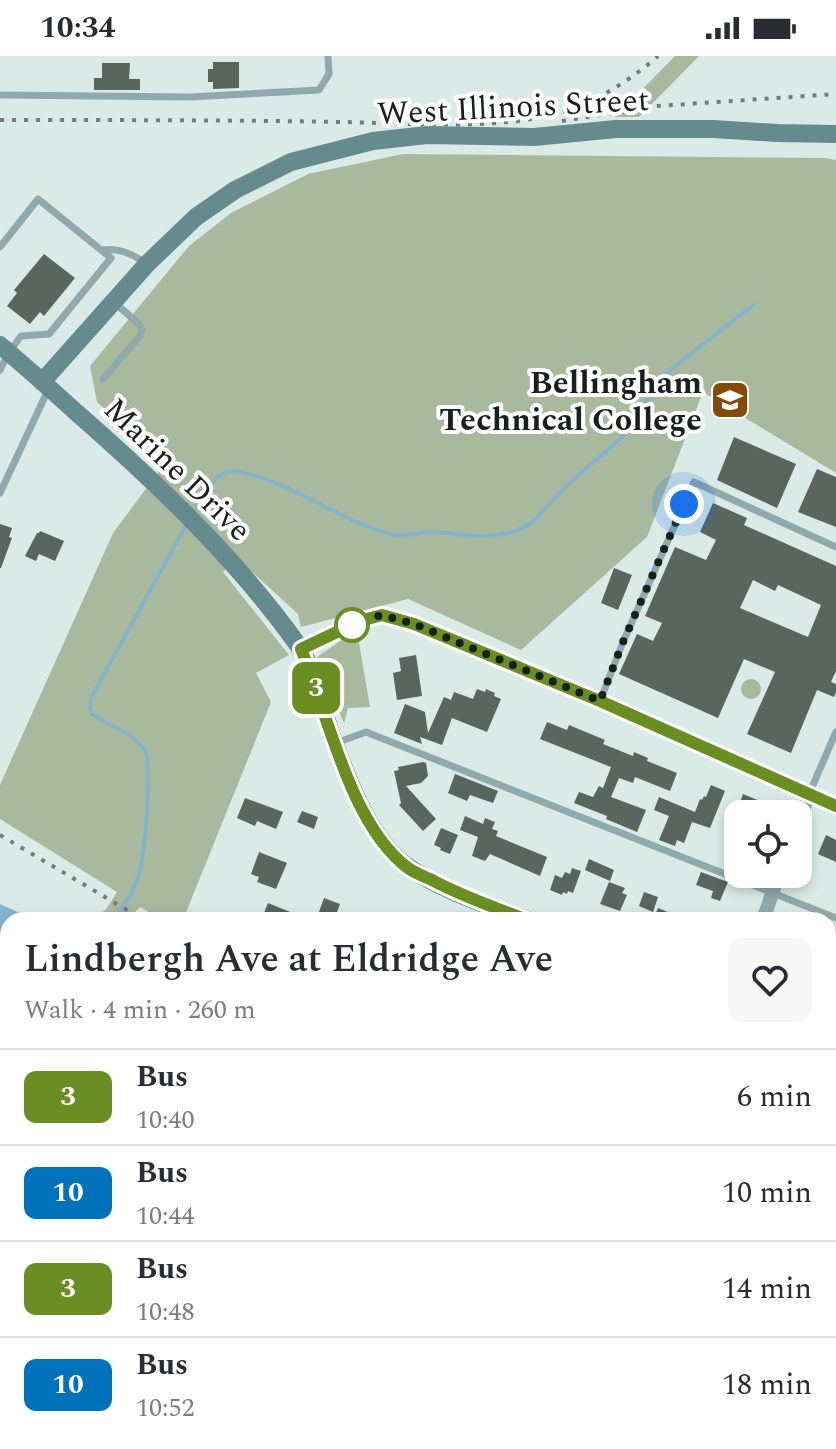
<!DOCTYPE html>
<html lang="en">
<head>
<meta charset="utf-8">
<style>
	:root { --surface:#fff; --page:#f7f7f7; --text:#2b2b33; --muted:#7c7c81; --line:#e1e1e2 }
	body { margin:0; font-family:Spectral,serif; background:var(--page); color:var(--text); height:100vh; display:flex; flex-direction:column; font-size:30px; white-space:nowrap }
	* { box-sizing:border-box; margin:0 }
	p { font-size:26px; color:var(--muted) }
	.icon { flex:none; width:44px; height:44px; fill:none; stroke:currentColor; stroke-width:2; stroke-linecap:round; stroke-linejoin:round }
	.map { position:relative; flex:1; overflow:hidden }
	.side { position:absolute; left:0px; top:856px; width:836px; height:538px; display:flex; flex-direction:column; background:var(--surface); border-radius:24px 24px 0 0; box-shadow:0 4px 12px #0003 }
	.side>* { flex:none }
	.badge { padding:0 16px; border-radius:12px; font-size:28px; line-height:52px }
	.tools { position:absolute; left:724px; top:744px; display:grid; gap:16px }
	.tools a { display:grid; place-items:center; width:88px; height:88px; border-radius:16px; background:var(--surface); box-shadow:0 4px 12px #0003; font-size:40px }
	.you { position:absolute; width:40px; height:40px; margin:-20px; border:6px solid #fff; border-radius:50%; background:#1a73e8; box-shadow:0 0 0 12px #1a73e833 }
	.map>.badge { position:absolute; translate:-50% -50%; box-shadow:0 0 0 4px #fff }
	.round { display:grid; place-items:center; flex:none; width:84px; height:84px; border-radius:16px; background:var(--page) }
	.head { display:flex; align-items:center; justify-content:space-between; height:136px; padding:0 24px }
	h1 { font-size:38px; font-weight:600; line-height:60px }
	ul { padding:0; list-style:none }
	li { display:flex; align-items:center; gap:24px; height:96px; padding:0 24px; border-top:2px solid var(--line) }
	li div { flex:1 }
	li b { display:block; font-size:30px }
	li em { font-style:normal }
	li .badge { min-width:88px; font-weight:700; text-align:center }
	.status { display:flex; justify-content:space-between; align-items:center; height:56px; padding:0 40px; background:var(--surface); direction:ltr }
	.status svg { height:22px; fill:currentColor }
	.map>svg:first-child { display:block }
	.green { fill:#a9b99e }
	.water { fill:#84b4cc }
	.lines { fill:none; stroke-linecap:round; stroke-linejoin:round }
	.stream { stroke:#84b4cc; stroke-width:4 }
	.building { fill:#5a655e; fill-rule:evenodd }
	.lane { stroke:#90a9ac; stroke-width:7 }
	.street { stroke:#90a9ac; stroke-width:14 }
	.secondary { stroke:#668b8f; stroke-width:18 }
	.rail { stroke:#727d7b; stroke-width:4; stroke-dasharray:4 8; stroke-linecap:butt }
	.line-casing { stroke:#fff; stroke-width:18 }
	.line { stroke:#6b8e23; stroke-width:12 }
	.walk { stroke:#191f1d; stroke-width:8; stroke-dasharray:0 14.4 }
	.stop-dot { fill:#fff; stroke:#6b8e23; stroke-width:4 }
	.labels { text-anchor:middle; stroke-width:8; stroke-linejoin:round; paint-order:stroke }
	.street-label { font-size:32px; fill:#191f1d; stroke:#fff }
	.poi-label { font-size:32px; font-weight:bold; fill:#191f1d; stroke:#fff; text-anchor:end }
</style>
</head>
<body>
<div class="status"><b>10:34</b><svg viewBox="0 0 49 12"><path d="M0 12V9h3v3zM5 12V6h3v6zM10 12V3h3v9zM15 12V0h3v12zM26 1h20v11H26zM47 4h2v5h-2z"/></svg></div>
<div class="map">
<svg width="836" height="1393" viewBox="0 0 836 1393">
	<rect width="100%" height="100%" fill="#daebe7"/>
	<!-- green -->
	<path class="green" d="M675,0H699L639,61H615Z
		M403,98L826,102L836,104V417L703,336L647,481L521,594L408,543L301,571L298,558L238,503L223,516L289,599L256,617L271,646L183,864H162L140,851L128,864H94L107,852L117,836L0,763V729L113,477L166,406L97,346L90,310L189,190L231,157L308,118Z
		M349,579L358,581L370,651L348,652L344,667L317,601Z
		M741 633a10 10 0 1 1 20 0a10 10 0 1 1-20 0Z"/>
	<!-- water -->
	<path class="water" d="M0,848L35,864H8V1386H631V1393H0Z"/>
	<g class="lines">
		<!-- stream -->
		<path class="stream" d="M192,458C202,439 212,416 235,415C246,416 255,420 265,423C309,438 348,468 394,479C408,482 422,474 437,476C468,480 504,485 532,467L565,431L622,381L664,319L753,249
			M113,864C124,851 132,838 138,822C145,804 153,706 144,693C133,677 108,670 92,658L90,652L91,642L186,469"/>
	</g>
	<!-- building -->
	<path class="building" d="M213,6H239V32L213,33V26H208V13H213Z
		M102,7H130L129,23H140V34H94V22H102Z
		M44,198L75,222L44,260L40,256L30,268L7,250L17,237L14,234Z
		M734,381L796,408L777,452L717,424Z
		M817,413L836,421V471L798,456Z
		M713,447L747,462L744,469L836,510V615L831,626L836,628V636L834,641L817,634L791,697L747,678L775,616L744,603L718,662L619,618L637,578L653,585L662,567L645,560L675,491L706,504L716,484L700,476ZM753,524L775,535L778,529L821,549L808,581L740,552Z
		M0,468L12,472L9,481L12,482L1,512H0Z
		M40,475L64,485L55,505L39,498L36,505L25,500L37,477H39Z
		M614,512L632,519L618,554L601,547Z
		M416,599L422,640L397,644L393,617L401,615L399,602Z
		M477,633L485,636L486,633L495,637L494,640L501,643L487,676L452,662L442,689L420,681L422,688L394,677L405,648L425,656L428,677L444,641L451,644L454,636L473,643Z
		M547,666L567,674L569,669L605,684L603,688L633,700L634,696L648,702L647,705L677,717L670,735L635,721L633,727L619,722L611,741L646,754L637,776L606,763L607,760L574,747L579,736L593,741L599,730L603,732L611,711L540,683Z
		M423,706L426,707L428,720L421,727L406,730L436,763L423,775L399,749L401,747L394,715L399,714L398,711Z
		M455,718L498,735L493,747L470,739L467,745L448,737Z
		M711,729L725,735L710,772L692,766L684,787L677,784L675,790L659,784L669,760L654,754L659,741L695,756L700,743L702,744L704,740L706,741Z
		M743,738L791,758H736Z
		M245,742L283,756L276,773L257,765L255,770L237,762Z
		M302,755L318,761L314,773L297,766Z
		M465,760L483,768L485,762L495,766L492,773L498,775L496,780L547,801L540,820L490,798L485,805L472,800L478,781L460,774Z
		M441,772L458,779L450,798L440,794L441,792L434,789Z
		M826,779L836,784V806L818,798Z
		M259,796L287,807L276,833L257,826L259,821L251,818Z
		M589,803L614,814L610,825L585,814Z
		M572,812L581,815L573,837L568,835L567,838L563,836L562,839L550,834L555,819L562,822L565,816L570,818Z
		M701,816L728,826L720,845L711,842L713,835L696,829Z
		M609,826L625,832L622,837L627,839L620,855L600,848Z
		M644,836L658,841L653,856L639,850Z
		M324,842L340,848L334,864H316Z
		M268,847L310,864H261Z
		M658,852L687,864H653Z"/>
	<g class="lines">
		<!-- lane -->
		<path class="lane" d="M0,39L190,41L319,34L329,18L328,0
			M0,191L38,143L111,202L49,278L21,280L9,296L0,314
			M102,194C119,192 131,197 145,207
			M103,323L140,280L142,274L139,268L115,247
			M0,437L48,334
			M600,645L623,586L694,426L836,491
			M336,687L366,676L836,862
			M809,738L836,676"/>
		<!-- street -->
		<path class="street" d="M301,593L360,565L382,559L414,568L600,645L836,750
			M798,767L809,738
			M763,864L779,818
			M828,1247L836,1250"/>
		<!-- secondary -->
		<path class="secondary" d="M0,289C26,311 52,334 77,357C157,427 236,502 298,589C316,615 321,650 332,680C347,722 371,788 411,813C446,836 488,849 527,864
			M42,326L147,208L196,161L235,134L291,106L373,85L427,79L534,81L616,73H713L777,77L836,78
			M828,984L836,987"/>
		<!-- rail -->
		<path class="rail" d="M0,64C114,64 227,64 341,66C412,67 496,75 565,56C591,49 638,19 658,0
			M562,65L657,50L836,38
			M0,779L144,864
			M828,1195L836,1199
			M828,1261L836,1263"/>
	</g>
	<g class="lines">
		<!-- line casing -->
		<g class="line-casing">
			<path id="line" d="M527,864C494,851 461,840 430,823C423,820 415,817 408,812C350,769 328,658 301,593L360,565L382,559L414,568L600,645L836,750"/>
		</g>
		<!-- line -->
		<use href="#line" class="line"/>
		<!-- walk -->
		<path class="walk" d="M352,569L345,572L360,565L382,559L414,568L600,645L623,586L684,448"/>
	</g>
	<!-- icons -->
	<defs>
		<g id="university-square" transform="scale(2)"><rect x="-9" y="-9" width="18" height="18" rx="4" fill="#864a07" stroke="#fff"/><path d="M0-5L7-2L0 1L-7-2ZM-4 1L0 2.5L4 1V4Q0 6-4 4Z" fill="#fff"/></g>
	</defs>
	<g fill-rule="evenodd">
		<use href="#university-square" x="730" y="344"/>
	</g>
	<!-- markers -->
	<circle class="stop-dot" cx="352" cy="569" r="16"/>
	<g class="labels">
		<!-- street labels -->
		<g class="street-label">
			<text transform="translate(513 50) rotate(-3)" y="11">West Illinois Street</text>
			<text transform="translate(178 413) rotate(44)" y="11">Marine Drive</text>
		</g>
		<!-- poi labels -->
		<g class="poi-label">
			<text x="702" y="337">Bellingham<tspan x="702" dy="37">Technical College</tspan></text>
		</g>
	</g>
</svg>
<div class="tools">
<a><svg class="icon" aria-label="locate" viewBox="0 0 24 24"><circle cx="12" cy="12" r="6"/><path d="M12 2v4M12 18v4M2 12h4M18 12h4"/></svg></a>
</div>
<div class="you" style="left:684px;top:448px"></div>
<b class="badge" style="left:316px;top:632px;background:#6b8e23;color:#fff">3</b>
<section class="side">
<div class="head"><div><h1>Lindbergh Ave at Eldridge Ave</h1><p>Walk · 4 min · 260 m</p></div><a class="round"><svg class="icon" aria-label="heart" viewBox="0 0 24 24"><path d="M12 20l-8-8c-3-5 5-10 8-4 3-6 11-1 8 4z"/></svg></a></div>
<ul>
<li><span class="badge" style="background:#6b8e23;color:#fff">3</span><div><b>Bus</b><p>10:40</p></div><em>6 min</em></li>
<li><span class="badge" style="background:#0072bc;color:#fff">10</span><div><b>Bus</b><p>10:44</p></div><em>10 min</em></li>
<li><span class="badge" style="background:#6b8e23;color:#fff">3</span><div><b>Bus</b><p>10:48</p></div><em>14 min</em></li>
<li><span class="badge" style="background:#0072bc;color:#fff">10</span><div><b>Bus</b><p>10:52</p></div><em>18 min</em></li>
</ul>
</section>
</div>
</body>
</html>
